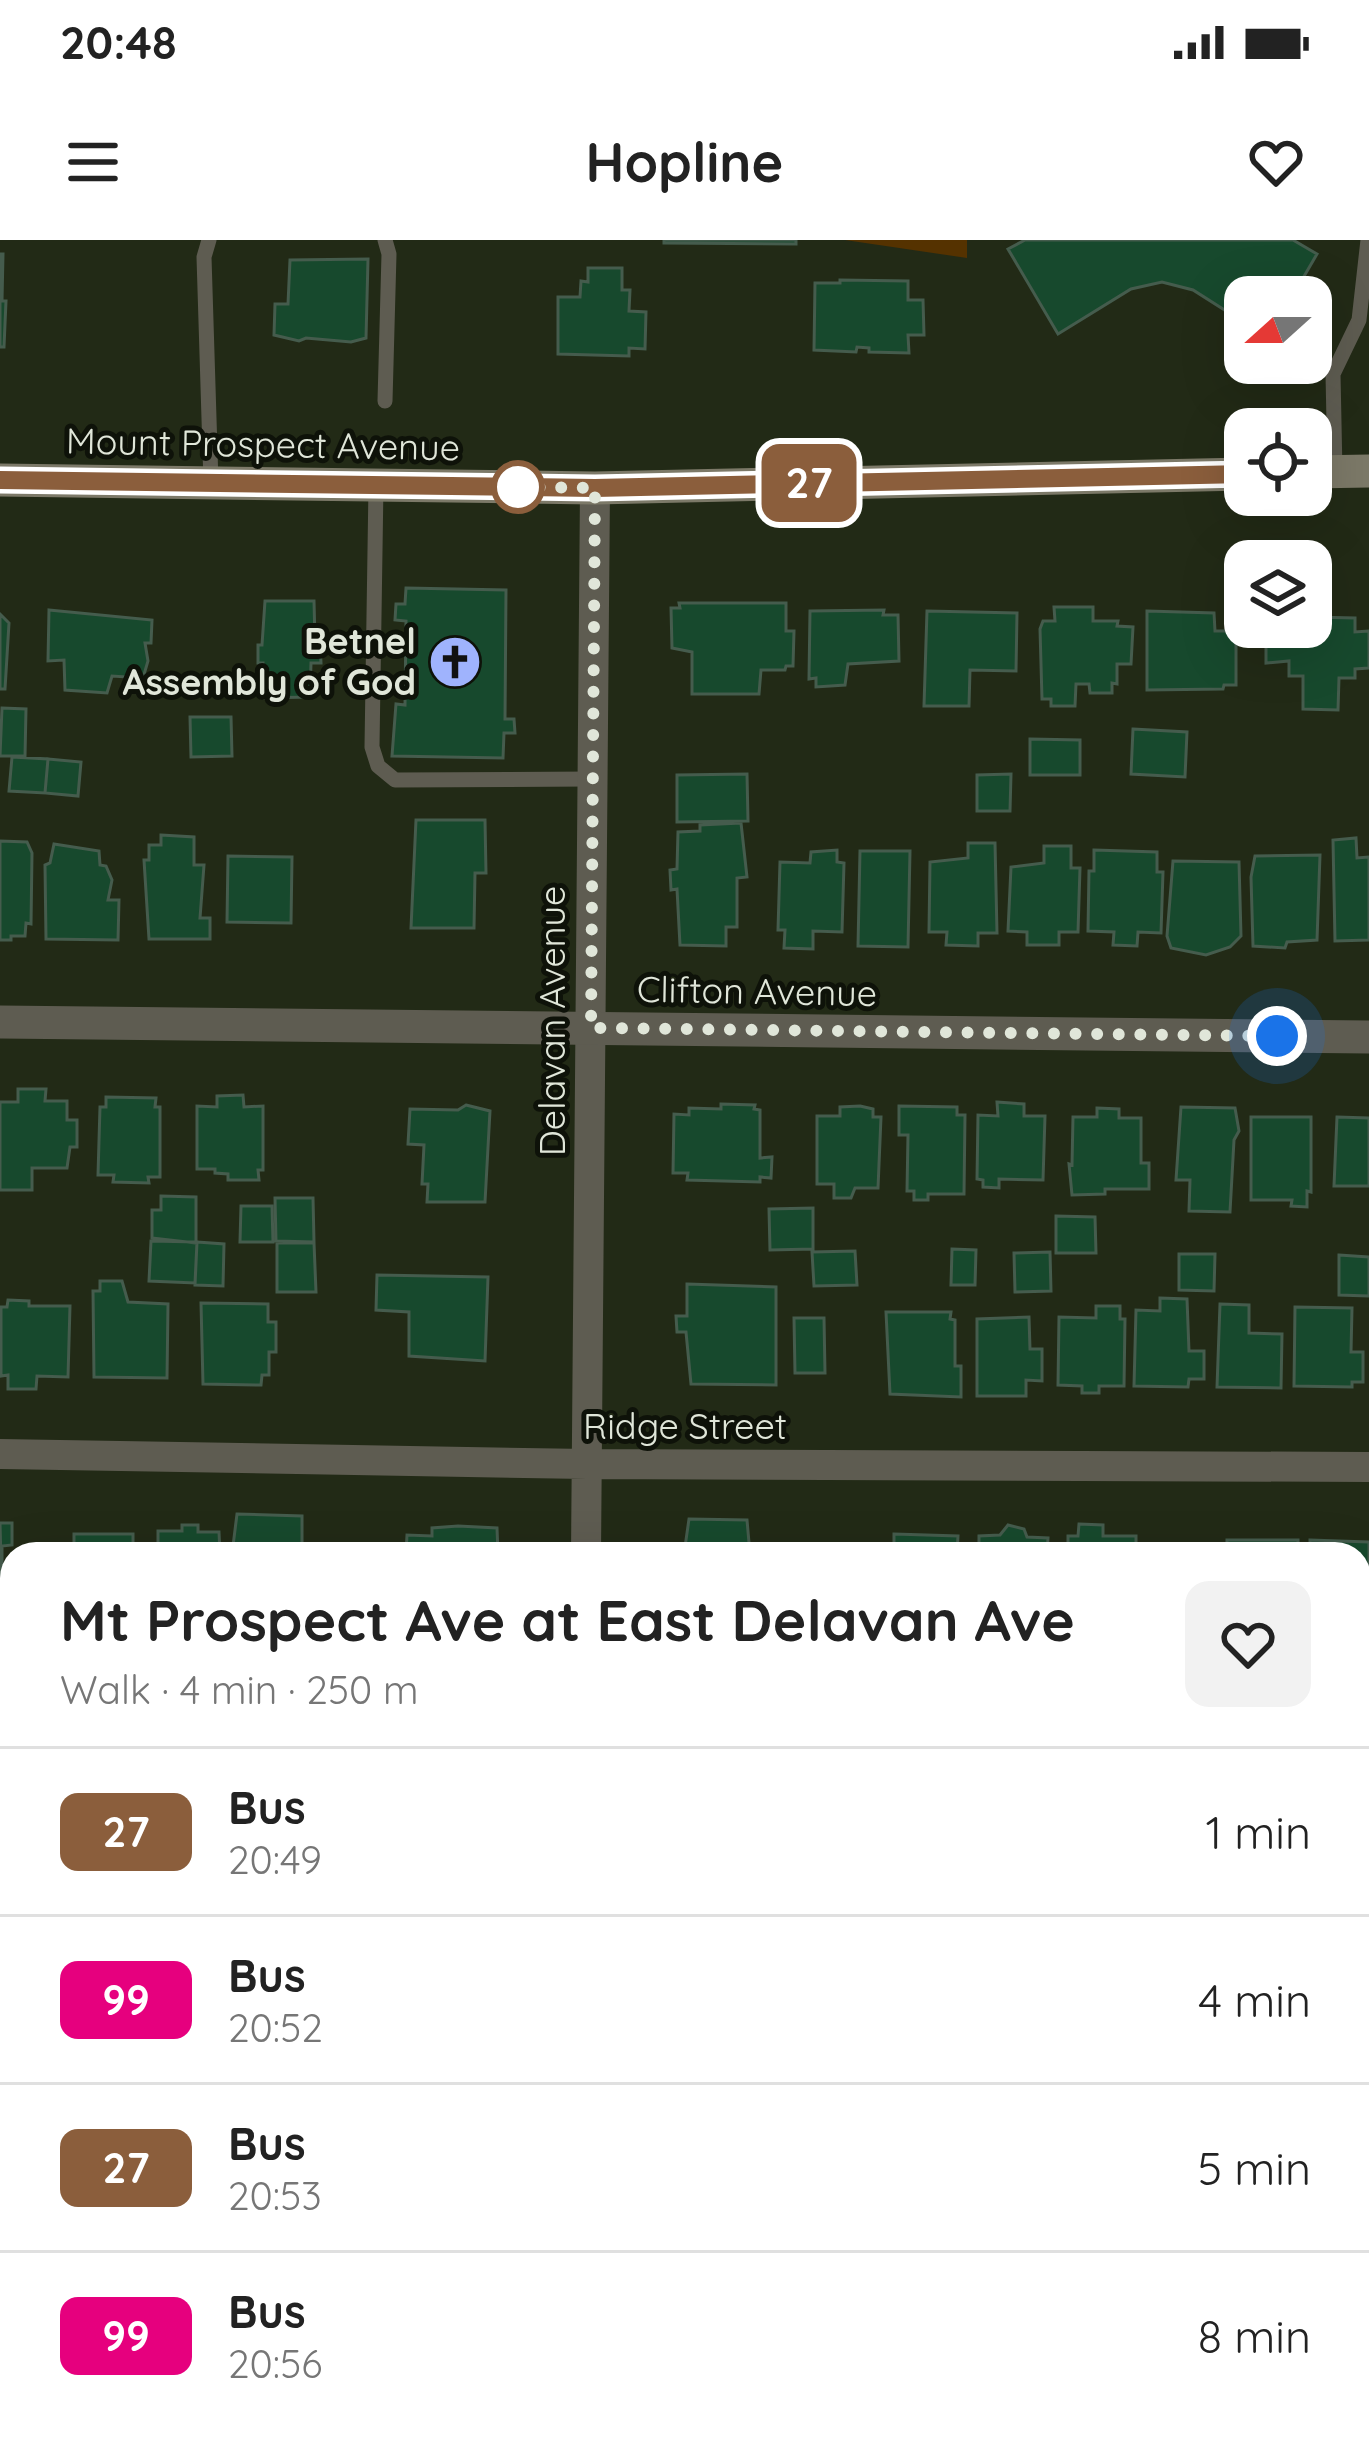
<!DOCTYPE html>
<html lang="en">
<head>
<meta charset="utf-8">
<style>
	:root { --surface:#fff; --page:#f2f2f2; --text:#222; --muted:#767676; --line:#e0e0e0 }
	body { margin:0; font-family:Quicksand,sans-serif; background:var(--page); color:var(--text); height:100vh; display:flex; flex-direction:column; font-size:45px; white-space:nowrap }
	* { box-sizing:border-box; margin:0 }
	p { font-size:39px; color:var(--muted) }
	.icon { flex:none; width:66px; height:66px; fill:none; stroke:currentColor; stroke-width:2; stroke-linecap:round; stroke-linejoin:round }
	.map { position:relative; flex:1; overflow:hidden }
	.details { position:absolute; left:0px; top:1302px; width:1371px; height:900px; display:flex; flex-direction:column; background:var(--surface); border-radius:36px 36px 0 0; box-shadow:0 12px 48px #0002 }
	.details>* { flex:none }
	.badge { padding:0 24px; border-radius:18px; font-size:42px; line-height:78px }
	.needle { width:78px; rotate:249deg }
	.fabs { position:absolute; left:1224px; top:36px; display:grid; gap:24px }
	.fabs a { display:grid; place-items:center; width:108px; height:108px; border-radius:24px; background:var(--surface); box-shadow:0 12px 48px #0002; font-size:60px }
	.you { position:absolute; width:60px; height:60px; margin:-30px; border:9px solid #fff; border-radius:50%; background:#1a73e8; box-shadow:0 0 0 18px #1a73e833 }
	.map>.badge { position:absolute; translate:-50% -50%; box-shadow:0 0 0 6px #fff }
	.round { display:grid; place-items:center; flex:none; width:126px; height:126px; border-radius:24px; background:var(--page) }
	.overview { display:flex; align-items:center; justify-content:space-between; height:204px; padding:0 60px }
	h1 { font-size:57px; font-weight:800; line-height:90px }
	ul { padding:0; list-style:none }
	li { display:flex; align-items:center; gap:36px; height:168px; padding:0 60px; border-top:3px solid var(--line) }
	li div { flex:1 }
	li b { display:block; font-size:45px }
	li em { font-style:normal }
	li .badge { min-width:132px; font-weight:700; text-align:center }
	.status { display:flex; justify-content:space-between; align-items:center; height:84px; padding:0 60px; background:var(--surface); direction:ltr }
	.status svg { height:33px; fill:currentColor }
	header { display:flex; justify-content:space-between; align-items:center; height:156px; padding:0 60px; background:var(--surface); font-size:54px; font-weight:800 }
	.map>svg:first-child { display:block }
	.green { fill:#553200 }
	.building { fill:#17492d; stroke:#455c4d; stroke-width:3 }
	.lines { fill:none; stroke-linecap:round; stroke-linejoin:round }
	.service { stroke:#5e5c51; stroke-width:15 }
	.minor { stroke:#5e5c51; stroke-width:30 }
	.tertiary { stroke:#5e5c51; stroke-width:33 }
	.secondary { stroke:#7c7968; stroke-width:33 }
	.line-casing { stroke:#fff; stroke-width:27 }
	.line { stroke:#8b5e3c; stroke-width:18 }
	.walk { stroke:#e0e6d9; stroke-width:12; stroke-dasharray:0 21.6 }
	.stop-dot { fill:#fff; stroke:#8b5e3c; stroke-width:6 }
	.labels { text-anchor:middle; stroke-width:10; stroke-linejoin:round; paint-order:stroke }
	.street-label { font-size:36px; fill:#e0e6d9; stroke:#0e1209 }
	.poi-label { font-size:36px; font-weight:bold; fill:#e0e6d9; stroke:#0e1209; text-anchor:end }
</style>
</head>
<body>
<div class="status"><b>20:48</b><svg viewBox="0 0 49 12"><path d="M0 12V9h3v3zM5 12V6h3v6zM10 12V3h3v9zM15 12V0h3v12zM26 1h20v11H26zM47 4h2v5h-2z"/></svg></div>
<header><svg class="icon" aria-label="menu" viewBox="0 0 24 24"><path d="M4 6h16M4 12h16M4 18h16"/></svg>Hopline<svg class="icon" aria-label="heart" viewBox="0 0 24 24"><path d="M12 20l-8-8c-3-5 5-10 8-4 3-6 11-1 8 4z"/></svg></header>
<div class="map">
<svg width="1369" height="2202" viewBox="0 0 1369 2202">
	<rect width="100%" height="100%" fill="#222a16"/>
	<!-- green -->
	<path class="green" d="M845,0H967V18Z"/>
	<!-- building -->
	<path class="building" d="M664,0H796V4L664,3Z
		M1025,0H1293L1317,14L1292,57H1245V83L1193,50L1162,42L1131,49L1058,94L1008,9Z
		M0,14H3L2,61H6L4,107H0Z
		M368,19L366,98L351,102L306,98L299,101L274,95L275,64H288L290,20Z
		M588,28H622V50H630L629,71L646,72L645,109L629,108V116L558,114V57H580L581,41L588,42Z
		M840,40L908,41V60H923L924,95H908L909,113L869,112V108L857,107L856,112L814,110L815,43H840Z
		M406,348L506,350L505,479H514L515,493H504L503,518L392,516L396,464L405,465L406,381L395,380L396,364H405Z
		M265,361H314L315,401L320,402L321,423H311L310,457L262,458L263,423H258V405H262Z
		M679,363H786V391H794L793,426H786L785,430H761L759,454H692V412L672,408L671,368H680Z
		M1054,367H1093V381H1118L1117,386L1133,387L1131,424H1117V444L1112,443V453H1090L1089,444H1076L1075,466H1051V459H1042L1040,389L1043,381H1055Z
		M49,370L152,380L151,403H145L148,421L143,438L112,436L107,453L65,450L64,420L48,421Z
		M884,370L883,375H898L899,421L848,424L845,445L816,447V438L809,439L810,371Z
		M927,371L1017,373L1016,431L970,430L969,466H924Z
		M1147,371L1214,373L1215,391H1236V445H1224L1223,449L1147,450Z
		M0,374L9,383L5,449H0Z
		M1311,377L1355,378V392L1369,391V428L1355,429V438H1339L1338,470L1303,469V436H1289V421L1266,423V387H1311Z
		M2,468L26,469L25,516H0Z
		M190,477H231L232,516L191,517Z
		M1133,489L1187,492L1185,537L1131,534Z
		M1030,499L1080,500V535H1030Z
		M12,517L48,519L45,553L9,551Z
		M48,519L81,522L78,556L45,553Z
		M747,534L748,581L677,582V535Z
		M1011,534L1010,571H977V535Z
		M416,580H485L486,633H475L474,688H411Z
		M741,583L747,637L737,638V687H726V706L680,705L677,649L671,650L670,630L677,629L678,592L700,591V585Z
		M161,595L194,597V625H204L200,678H210V699H149L144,620H149V605H161Z
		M1356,598L1357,618L1369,617V700L1335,701L1333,600Z
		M0,601L27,602L32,613L31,684L26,683L25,696H11V700H0Z
		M968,603H995L997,693H978V706L946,705L947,692H929L930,622L968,618Z
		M54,604L99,611L100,625L106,626L112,640L108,660H119L118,700L46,699L45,625L50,623Z
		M1044,606H1071V628H1080L1078,692H1059V705H1027V692L1008,691L1011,627L1044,623Z
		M837,610V622L844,623L842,692L813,691V709L784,708L785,690H778L780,622L810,623L811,612Z
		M1094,610L1157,612V632H1163L1161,693L1138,692L1137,706L1113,705L1114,692L1088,691L1089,631H1094Z
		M860,611H910L908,707L858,706Z
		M1320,615L1317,700L1287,702L1285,708L1253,706L1251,637L1255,616Z
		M228,616L292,617L291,683L227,682Z
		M1173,621L1239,622L1241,696L1230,707L1206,715L1171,708L1167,696Z
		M18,849H46L45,861H67V880H77V907H70L67,928H32V950H0V862H18Z
		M243,855L244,867L263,866V930H258L259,940H228V934L215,933V929H197V866L217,867V856Z
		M106,857L156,858L155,867H160V937H148L149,943L113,942L114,935H98L100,867H106Z
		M997,862L1024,864V876H1045L1043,940L999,939V948L983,947V940L977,939L978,875L998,876Z
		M721,864L755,865L754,869L760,870V918L772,917L771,938L760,937V942L687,940L688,933H673L674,874L689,875V868L721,869Z
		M466,865L490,871L485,962H427L428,944H422L424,905L408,904L410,869L458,870Z
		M860,866L873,869V877H881L878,948H855L851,958H834V944H817V876H840V867Z
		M899,866L957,867V875H965L964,954H928V960H914V951H907L908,895H899Z
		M1181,867L1235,868L1239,891L1234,900L1230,972L1189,971L1190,940H1176Z
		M1097,868L1119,869V878H1141V923H1149V949H1105V954L1072,955L1069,924L1072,925L1073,877H1097Z
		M1251,877H1311V952L1307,951V967L1291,966L1292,960H1251Z
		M1337,877L1369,878V946H1334Z
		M161,956L196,957V1003L152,998V970H161Z
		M275,958H313L314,1002L276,1001Z
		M241,966H272L273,1002H240Z
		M813,968V1009L770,1010L769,969Z
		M1056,976L1095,977L1096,1013H1056Z
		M151,1001L197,1002L195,1043L149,1041Z
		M197,1002L224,1004L223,1046L195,1045Z
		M277,1003H314L316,1052H277Z
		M952,1009L976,1010L975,1045H951Z
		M855,1011L857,1045L814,1046L812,1012Z
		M1050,1012L1051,1051L1015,1052L1014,1013Z
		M1179,1014H1215L1214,1051L1179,1050Z
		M1339,1015L1369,1017V1056L1339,1055Z
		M377,1035L488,1037L485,1121L409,1116V1072L376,1070Z
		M100,1041H122L128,1062L168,1064L167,1138L94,1137L93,1051H100Z
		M687,1044L776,1047V1145L691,1144L686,1092H677L676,1076H687Z
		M1160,1058L1187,1059L1189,1111H1204V1139H1189L1188,1147L1134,1146L1136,1070L1160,1071Z
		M8,1060L29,1061V1066H70L68,1137L37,1136L36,1149H8V1135L1,1136V1067H7Z
		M201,1063L268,1064V1082H276V1112H269V1135H262L261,1145L203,1144Z
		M1220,1064L1249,1065V1093L1282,1094L1281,1148L1217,1147Z
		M1096,1066H1120V1079H1125L1124,1146H1099V1153H1082V1146L1058,1145L1059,1077L1096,1078Z
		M1295,1067L1352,1068L1351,1112H1363V1142H1352V1147L1294,1146Z
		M886,1072H951L950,1079L955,1080V1126H961V1157L890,1154Z
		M1029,1077L1030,1109H1042V1141L1026,1140V1156H977V1079Z
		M794,1078H824L825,1133H795Z
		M237,1274L302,1276V1314H232Z
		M689,1279L747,1280L750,1314H684Z
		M0,1283H12V1305L2,1306V1358Z
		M1079,1284L1103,1285V1296H1136V1314H1068V1296H1078Z
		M182,1285H198V1292H219L220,1314H158V1291H182Z
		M1008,1285L1024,1289L1027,1297L1048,1298L1047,1314H979V1296L1000,1295Z
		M458,1286L497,1288L498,1314H406L407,1295L432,1296V1288Z
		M74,1294H133V1314H74Z
		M894,1294L958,1296L957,1314H894Z
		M1227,1300H1298V1314H1227Z
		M1310,1300L1369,1302V1353H1359V1314H1310Z
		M1363,1438H1369V1475L1363,1474Z
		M1359,1505H1369V1566L1359,1565Z
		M0,1711H10L9,1755H0Z
		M0,1799L12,1800V1838H0Z
		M0,1892H12V1966H0Z
		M4,2124H12V2185L2,2184Z
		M1363,2151H1369V2202H1362Z
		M45,2190H82V2202H45Z
		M349,2190H419V2195H349Z
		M442,2190H468V2199H442Z
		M654,2190H694V2202H654Z
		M734,2190H792H771V2202H750V2192Z
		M976,2190H1020V2197L981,2198Z
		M1058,2190H1120V2198L1117,2202H1082L1058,2199Z
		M1167,2190H1227V2202H1167Z
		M1264,2190H1323V2202H1264Z"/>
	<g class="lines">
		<!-- service -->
		<path class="service" d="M209,0L204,17L211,243
			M385,161L389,14L385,0
			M1335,232L1333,134L1359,80L1368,0
			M376,245L372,507L378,526L395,540L593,539"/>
		<!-- minor -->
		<path class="minor" d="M0,1214L587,1224L1369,1227
			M586,1314L595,248
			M0,1639H12
			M1359,1646H1369
			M0,2064H12
			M1359,2072H1369
			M579,2202V2190"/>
		<!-- tertiary -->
		<path class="tertiary" d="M0,782L1369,797"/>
		<!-- secondary -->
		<path class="secondary" d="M1311,232L1369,231
			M0,240L595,248L1245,234"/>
	</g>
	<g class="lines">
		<!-- line casing -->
		<g class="line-casing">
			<path id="line" d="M0,240L595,248L1245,234"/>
		</g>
		<!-- line -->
		<use href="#line" class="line"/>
		<!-- walk -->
		<path class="walk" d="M518,247L595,248L591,788L1277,796"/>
	</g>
	<!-- icons -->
	<defs>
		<g id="church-disc" transform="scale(2.7)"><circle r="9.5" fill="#9fb3fd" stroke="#0e1209"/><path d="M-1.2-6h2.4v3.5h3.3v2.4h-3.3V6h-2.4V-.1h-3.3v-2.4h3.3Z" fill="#111"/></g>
	</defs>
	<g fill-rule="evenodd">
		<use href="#church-disc" x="455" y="422"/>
	</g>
	<!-- markers -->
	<circle class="stop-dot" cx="518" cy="247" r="24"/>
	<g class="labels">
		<!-- street labels -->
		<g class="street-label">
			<text transform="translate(263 204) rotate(1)" y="13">Mount Prospect Avenue</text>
			<text transform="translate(757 751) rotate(1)" y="13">Clifton Avenue</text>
			<text transform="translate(552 781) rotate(-90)" y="13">Delavan Avenue</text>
			<text x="685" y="1199">Ridge Street</text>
		</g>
		<!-- poi labels -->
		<g class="poi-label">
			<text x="416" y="414">Betnel<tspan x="416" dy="41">Assembly of God</tspan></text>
		</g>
	</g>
</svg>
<div class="fabs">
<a><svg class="needle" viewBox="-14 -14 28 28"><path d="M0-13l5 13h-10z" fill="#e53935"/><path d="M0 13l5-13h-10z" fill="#767676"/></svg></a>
<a><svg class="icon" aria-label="locate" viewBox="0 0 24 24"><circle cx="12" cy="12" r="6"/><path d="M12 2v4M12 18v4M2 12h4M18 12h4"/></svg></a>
<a><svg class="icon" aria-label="layers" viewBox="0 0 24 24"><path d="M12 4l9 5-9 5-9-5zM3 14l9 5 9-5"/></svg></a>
</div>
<div class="you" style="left:1277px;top:796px"></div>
<b class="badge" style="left:809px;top:243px;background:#8b5e3c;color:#fff">27</b>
<section class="details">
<div class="overview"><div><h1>Mt Prospect Ave at East Delavan Ave</h1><p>Walk · 4 min · 250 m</p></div><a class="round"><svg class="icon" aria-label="heart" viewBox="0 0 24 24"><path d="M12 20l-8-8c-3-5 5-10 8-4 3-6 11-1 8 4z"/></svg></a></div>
<ul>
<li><span class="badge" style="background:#8b5e3c;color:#fff">27</span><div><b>Bus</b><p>20:49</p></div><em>1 min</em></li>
<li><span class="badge" style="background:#e6007e;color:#fff">99</span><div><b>Bus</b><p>20:52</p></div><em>4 min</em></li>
<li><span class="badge" style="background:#8b5e3c;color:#fff">27</span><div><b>Bus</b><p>20:53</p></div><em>5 min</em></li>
<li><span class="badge" style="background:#e6007e;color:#fff">99</span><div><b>Bus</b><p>20:56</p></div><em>8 min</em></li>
</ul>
</section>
</div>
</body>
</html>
